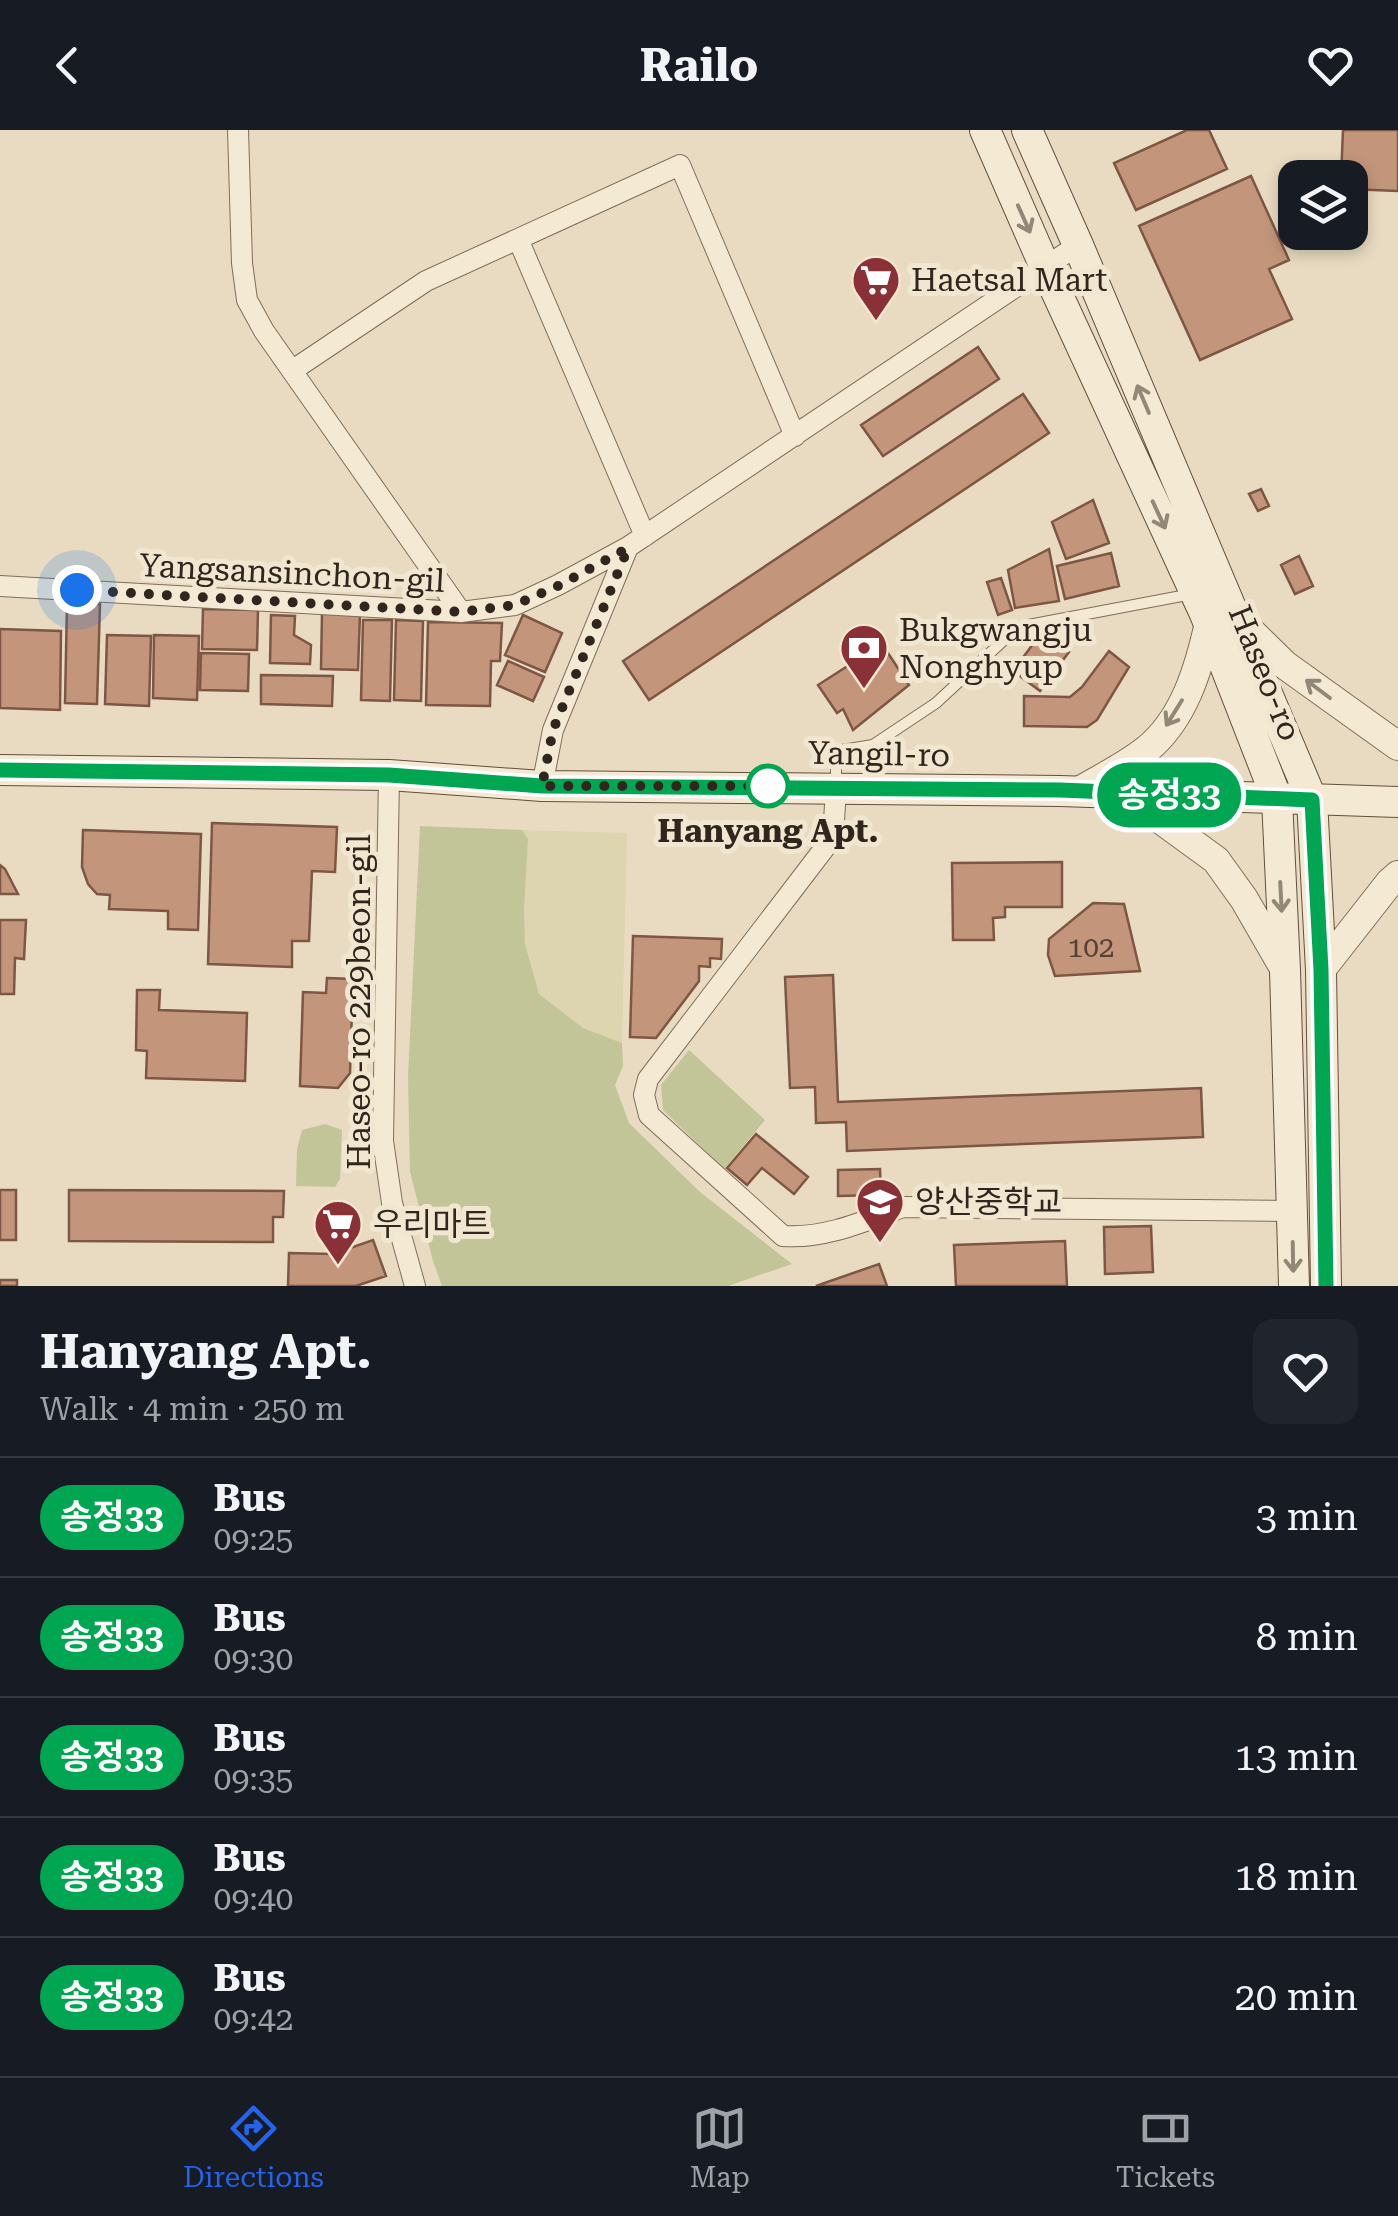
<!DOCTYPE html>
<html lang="en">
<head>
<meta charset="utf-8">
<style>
	:root { --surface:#171b24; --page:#20242c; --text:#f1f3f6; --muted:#9ea1a6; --line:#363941; --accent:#2563eb }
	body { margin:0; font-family:"Roboto Serif","Noto Sans KR",serif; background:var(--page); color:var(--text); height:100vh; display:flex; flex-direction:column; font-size:38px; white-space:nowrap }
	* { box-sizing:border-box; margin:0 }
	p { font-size:32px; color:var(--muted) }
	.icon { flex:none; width:55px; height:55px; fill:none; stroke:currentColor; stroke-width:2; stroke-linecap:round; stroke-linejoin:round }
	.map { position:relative; height:1156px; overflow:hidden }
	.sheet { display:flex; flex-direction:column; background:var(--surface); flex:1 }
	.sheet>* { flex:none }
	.badge { padding:0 20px; border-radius:32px; font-size:35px; line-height:65px }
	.fabs { position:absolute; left:1278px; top:30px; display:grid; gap:20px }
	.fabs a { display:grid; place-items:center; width:90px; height:90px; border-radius:20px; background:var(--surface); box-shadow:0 5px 15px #0003; font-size:50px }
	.you { position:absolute; width:50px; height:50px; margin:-25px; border:8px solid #fff; border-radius:50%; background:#1a73e8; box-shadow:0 0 0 15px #1a73e833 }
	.map>.badge { position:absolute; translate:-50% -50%; box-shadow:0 0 0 5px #fff }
	.round { display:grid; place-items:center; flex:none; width:105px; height:105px; border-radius:20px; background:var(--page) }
	.head { display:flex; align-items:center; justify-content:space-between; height:170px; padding:0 40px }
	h1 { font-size:48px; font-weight:700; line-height:75px }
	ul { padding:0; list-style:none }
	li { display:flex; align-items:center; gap:30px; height:120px; padding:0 40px; border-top:2px solid var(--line) }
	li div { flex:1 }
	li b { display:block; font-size:38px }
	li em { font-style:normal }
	li .badge { min-width:110px; font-weight:700; text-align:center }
	header { display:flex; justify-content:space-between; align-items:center; height:130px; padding:0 40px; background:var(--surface); font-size:45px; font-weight:700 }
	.menu { display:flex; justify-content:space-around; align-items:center; height:140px; border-top:2px solid var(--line); background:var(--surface); font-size:28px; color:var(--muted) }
	.menu a { display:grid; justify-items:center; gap:5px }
	.menu .on { color:var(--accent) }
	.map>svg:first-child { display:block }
	.farmland { fill:#ddd4b0 }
	.green { fill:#c2c597 }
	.building { fill:#c3967b; stroke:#7d5743; stroke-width:2.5 }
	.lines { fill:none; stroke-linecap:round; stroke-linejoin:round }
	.service-casing { stroke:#806d5b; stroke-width:12 }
	.minor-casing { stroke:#806d5b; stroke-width:22 }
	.tertiary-casing { stroke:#806d5b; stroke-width:30 }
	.secondary-casing { stroke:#624e3e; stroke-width:32 }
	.service { stroke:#f4e9d3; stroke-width:10 }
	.minor { stroke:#f4e9d3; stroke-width:20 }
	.tertiary { stroke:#f4e9d3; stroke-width:28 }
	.secondary { stroke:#f4e9d3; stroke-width:30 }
	.oneway { stroke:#928878 }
	.line-casing { stroke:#fff; stroke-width:22 }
	.line { stroke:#00a651; stroke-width:15 }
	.walk { stroke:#31261d; stroke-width:10; stroke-dasharray:0 18 }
	.stop-dot { fill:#fff; stroke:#00a651; stroke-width:5 }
	.labels { text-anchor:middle; stroke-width:10; stroke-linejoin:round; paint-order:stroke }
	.number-label { font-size:28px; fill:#564234 }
	.poi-label { font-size:32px; fill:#31261d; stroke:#f1e6d0; text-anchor:start }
	.street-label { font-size:32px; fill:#31261d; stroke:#f1e6d0 }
	.stop-label { font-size:32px; font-weight:bold; fill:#31261d; stroke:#f1e6d0 }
</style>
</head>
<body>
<header><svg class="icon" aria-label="back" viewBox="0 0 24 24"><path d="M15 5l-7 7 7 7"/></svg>Railo<svg class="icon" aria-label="heart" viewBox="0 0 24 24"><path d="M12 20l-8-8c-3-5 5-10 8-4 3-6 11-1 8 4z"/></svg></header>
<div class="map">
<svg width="1398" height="1156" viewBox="0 0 1398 1156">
	<rect width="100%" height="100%" fill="#e9dbc1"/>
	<!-- farmland -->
	<path class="farmland" d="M522,700L627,703L622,913L583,898L539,864L525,814L524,780L528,709Z"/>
	<!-- green -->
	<path class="green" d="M420,696L522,700L528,709L524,779L525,814L539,864L583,898L622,913L623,936L615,955L629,993L700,1062L792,1134L728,1156H442L433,1131L410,1042L408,947Z
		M689,920L765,990L724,1039L663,980L661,955Z
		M325,994L342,1000L340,1049L335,1057L296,1056L297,1019L302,1000Z"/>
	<!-- building -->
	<path class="building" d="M1187,0H1209L1227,39L1136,80L1114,33Z
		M1343,0H1398V61L1350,59V48H1341Z
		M1251,46L1289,130L1269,139L1292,189L1200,230L1139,96Z
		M978,217L999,249L883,326L861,295Z
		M1023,264L1049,303L649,570L623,531Z
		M1261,359L1269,376L1258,381L1249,364Z
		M1093,370L1109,413L1066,429L1052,392Z
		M1049,419L1059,471L1015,478L1008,440Z
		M1111,423L1119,456L1065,469L1057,436Z
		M1299,426L1313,456L1295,464L1281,435Z
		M1001,448L1012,480L998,485L987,452Z
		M67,473L100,474L97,574L65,573Z
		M203,479L258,480L257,520L202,519Z
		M322,483L360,484L358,540L321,539Z
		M271,485L295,486L294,505L311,515L310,534L270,533Z
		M523,485L562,503L545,542L505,525Z
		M363,490H392L390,571L361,570Z
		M396,490L423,491L421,571L394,570Z
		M428,492L502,493L500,531H491L490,576L426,575Z
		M0,499L61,501L60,580L0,578Z
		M1042,502L1069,522L1040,561L1013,541Z
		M107,505L151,506L149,576L105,574Z
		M154,505L199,506L197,570L153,568Z
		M882,514L909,555L853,600L843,579L837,583L818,555Z
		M1109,521L1129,537L1097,590L1087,597L1024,596V566L1070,567L1082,557Z
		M201,523L249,524L248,561L200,560Z
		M508,531L544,547L533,571L497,555Z
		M261,545L333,546L332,576L261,574Z
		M212,693L337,697L335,742L312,741L309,811H292V837L208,834Z
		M83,700L201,704L198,800L168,799V781L109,779L110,765L97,764L88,754L82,737Z
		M1062,732V777H1005V787L993,788L994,810H953L952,733Z
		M0,735L5,739L18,764H0Z
		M1093,773L1124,774L1140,841L1055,846L1048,825L1049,809Z
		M0,790H26L24,829L15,828L14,864H0Z
		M633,806L722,809L721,829L710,828V837L699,836V851L656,908L630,907Z
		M833,845L838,972L1201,958L1203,1007L847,1021L846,992L816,993L815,957L790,958L785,847Z
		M327,848L353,849L350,943L338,958L300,956L303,862L326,863Z
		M137,860H160L159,880L247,883L245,951L146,948L147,921L136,920Z
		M756,1004L808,1047L794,1064L762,1038L747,1055L727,1038Z
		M880,1039L881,1065L838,1066V1040Z
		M0,1060H16V1110H0Z
		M69,1060L284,1061L283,1087H273V1112L69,1111Z
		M1151,1096L1153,1142L1105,1144L1104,1097Z
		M373,1110L386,1146L356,1156H288L289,1123L333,1124Z
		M1065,1111L1067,1156H956L954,1115Z
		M879,1134L887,1156H816Z
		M0,1150H17V1156H0Z"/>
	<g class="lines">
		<!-- service casing -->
		<g class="service-casing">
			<path id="service" d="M836,653V621L873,615L936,573L1018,497L1192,464"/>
		</g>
		<!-- minor casing -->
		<g class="minor-casing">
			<path id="minor" d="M238,0L242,133L247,170L264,201L461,482
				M518,109L645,406
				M293,240L426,151L680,35L795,306
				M0,456L461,482L515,475L558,455L628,417L1078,115
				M389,645L383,1011L392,1073L415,1156
				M542,656L553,600L628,417
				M836,659L833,707L648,949L644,965L649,985L783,1106C825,1109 865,1091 903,1077L1292,1081"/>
		</g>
		<!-- tertiary casing -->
		<g class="tertiary-casing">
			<path id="tertiary" d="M1236,487L1285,535L1398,616
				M1079,661C1101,648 1126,636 1146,620C1184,590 1199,538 1209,493
				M1114,670L1146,679L1216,730L1244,769L1285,840
				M1321,840L1390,752L1398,745"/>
		</g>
		<!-- secondary casing -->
		<g class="secondary-casing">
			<path id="secondary" d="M985,0L1045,137L1205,484L1277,669L1285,840L1294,1156
				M1027,0L1078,115L1312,670L1321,840L1326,1156
				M0,640L389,645L542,656L1060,661L1398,672"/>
		</g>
		<!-- service -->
		<use href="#service" class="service"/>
		<!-- minor -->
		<use href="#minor" class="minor"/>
		<!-- tertiary -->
		<use href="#tertiary" class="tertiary"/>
		<!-- secondary -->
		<use href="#secondary" class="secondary"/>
	</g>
	<!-- one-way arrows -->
	<defs><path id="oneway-shaft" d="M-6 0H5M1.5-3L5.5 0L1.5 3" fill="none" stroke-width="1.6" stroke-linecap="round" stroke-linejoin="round" transform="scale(2.5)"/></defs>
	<g class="oneway">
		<use href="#oneway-shaft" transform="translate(1024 89) rotate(66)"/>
		<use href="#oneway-shaft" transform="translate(1143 269) rotate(-113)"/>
		<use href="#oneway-shaft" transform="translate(1159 385) rotate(65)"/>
		<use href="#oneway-shaft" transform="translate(1318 559) rotate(-143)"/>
		<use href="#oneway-shaft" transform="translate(1174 583) rotate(122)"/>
		<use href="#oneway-shaft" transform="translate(1281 767) rotate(87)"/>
		<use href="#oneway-shaft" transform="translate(1293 1127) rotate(89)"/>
	</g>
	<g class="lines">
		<!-- line casing -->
		<g class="line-casing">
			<path id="line" d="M0,640L389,645L542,656L1060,660L1312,670L1321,840L1326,1156"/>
		</g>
		<!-- line -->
		<use href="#line" class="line"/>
		<!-- walk -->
		<path class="walk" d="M77,460L461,482L515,475L558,456L628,418L553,600L542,656H768"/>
	</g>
	<!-- icons -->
	<defs>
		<g id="supermarket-pin" transform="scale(2.5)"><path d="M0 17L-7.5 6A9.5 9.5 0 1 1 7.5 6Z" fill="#893136" stroke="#f1e6d0"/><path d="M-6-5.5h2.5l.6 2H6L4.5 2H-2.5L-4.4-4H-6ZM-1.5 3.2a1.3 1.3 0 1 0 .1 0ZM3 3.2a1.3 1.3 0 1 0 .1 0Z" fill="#fff"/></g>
		<g id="bank-pin" transform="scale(2.5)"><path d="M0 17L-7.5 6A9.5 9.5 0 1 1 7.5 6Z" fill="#893136" stroke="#f1e6d0"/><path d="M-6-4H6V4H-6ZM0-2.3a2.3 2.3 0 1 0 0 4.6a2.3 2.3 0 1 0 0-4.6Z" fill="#fff"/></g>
		<g id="school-pin" transform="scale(2.5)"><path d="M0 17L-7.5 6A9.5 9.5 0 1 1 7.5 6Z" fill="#893136" stroke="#f1e6d0"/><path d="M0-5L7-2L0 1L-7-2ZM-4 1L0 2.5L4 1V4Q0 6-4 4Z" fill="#fff"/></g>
	</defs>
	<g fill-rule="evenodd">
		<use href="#supermarket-pin" x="876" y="150"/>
		<use href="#bank-pin" x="864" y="518"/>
		<use href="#school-pin" x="880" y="1072"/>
		<use href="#supermarket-pin" x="338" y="1094"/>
	</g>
	<!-- markers -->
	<circle class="stop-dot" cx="768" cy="656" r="20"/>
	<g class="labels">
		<!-- number labels -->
		<g class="number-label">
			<text x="1091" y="827">102</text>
		</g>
		<!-- poi labels -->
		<g class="poi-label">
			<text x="911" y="161">Haetsal Mart</text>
			<text x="899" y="511">Bukgwangju<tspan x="899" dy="37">Nonghyup</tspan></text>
			<text x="915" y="1083">양산중학교</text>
			<text x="373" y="1105">우리마트</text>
		</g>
		<!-- street labels -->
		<g class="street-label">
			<text transform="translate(292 443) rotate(3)" y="11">Yangsansinchon-gil</text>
			<text transform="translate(1265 543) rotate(68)" y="11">Haseo-ro</text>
			<text transform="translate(879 624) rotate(1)" y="11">Yangil-ro</text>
			<text transform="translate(359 872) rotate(-90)" y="11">Haseo-ro 229beon-gil</text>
		</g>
		<!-- stop labels -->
		<g class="stop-label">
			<text x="768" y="712">Hanyang Apt.</text>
		</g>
	</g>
</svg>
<div class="fabs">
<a><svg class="icon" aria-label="layers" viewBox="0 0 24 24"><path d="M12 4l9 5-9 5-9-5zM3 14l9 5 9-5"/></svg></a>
</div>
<div class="you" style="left:77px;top:460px"></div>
<b class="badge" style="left:1169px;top:665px;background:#00a651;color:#fff">송정33</b>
</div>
<section class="sheet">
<div class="head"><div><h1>Hanyang Apt.</h1><p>Walk · 4 min · 250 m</p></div><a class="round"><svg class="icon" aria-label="heart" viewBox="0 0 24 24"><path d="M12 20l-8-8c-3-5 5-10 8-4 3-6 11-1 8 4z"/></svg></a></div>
<ul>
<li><span class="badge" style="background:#00a651;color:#fff">송정33</span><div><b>Bus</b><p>09:25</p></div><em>3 min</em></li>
<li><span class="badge" style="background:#00a651;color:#fff">송정33</span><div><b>Bus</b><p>09:30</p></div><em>8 min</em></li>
<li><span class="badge" style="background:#00a651;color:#fff">송정33</span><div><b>Bus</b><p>09:35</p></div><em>13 min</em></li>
<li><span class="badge" style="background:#00a651;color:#fff">송정33</span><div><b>Bus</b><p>09:40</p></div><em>18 min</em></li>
<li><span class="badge" style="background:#00a651;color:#fff">송정33</span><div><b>Bus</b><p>09:42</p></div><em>20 min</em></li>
</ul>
</section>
<nav class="menu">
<a class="on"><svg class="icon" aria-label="directions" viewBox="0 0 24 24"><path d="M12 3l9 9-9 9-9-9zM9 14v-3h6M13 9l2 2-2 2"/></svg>Directions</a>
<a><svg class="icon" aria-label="map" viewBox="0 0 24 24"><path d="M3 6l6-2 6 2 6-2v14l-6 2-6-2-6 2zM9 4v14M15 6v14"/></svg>Map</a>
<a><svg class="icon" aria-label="tickets" viewBox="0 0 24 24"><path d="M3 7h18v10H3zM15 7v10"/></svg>Tickets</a>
</nav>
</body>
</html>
